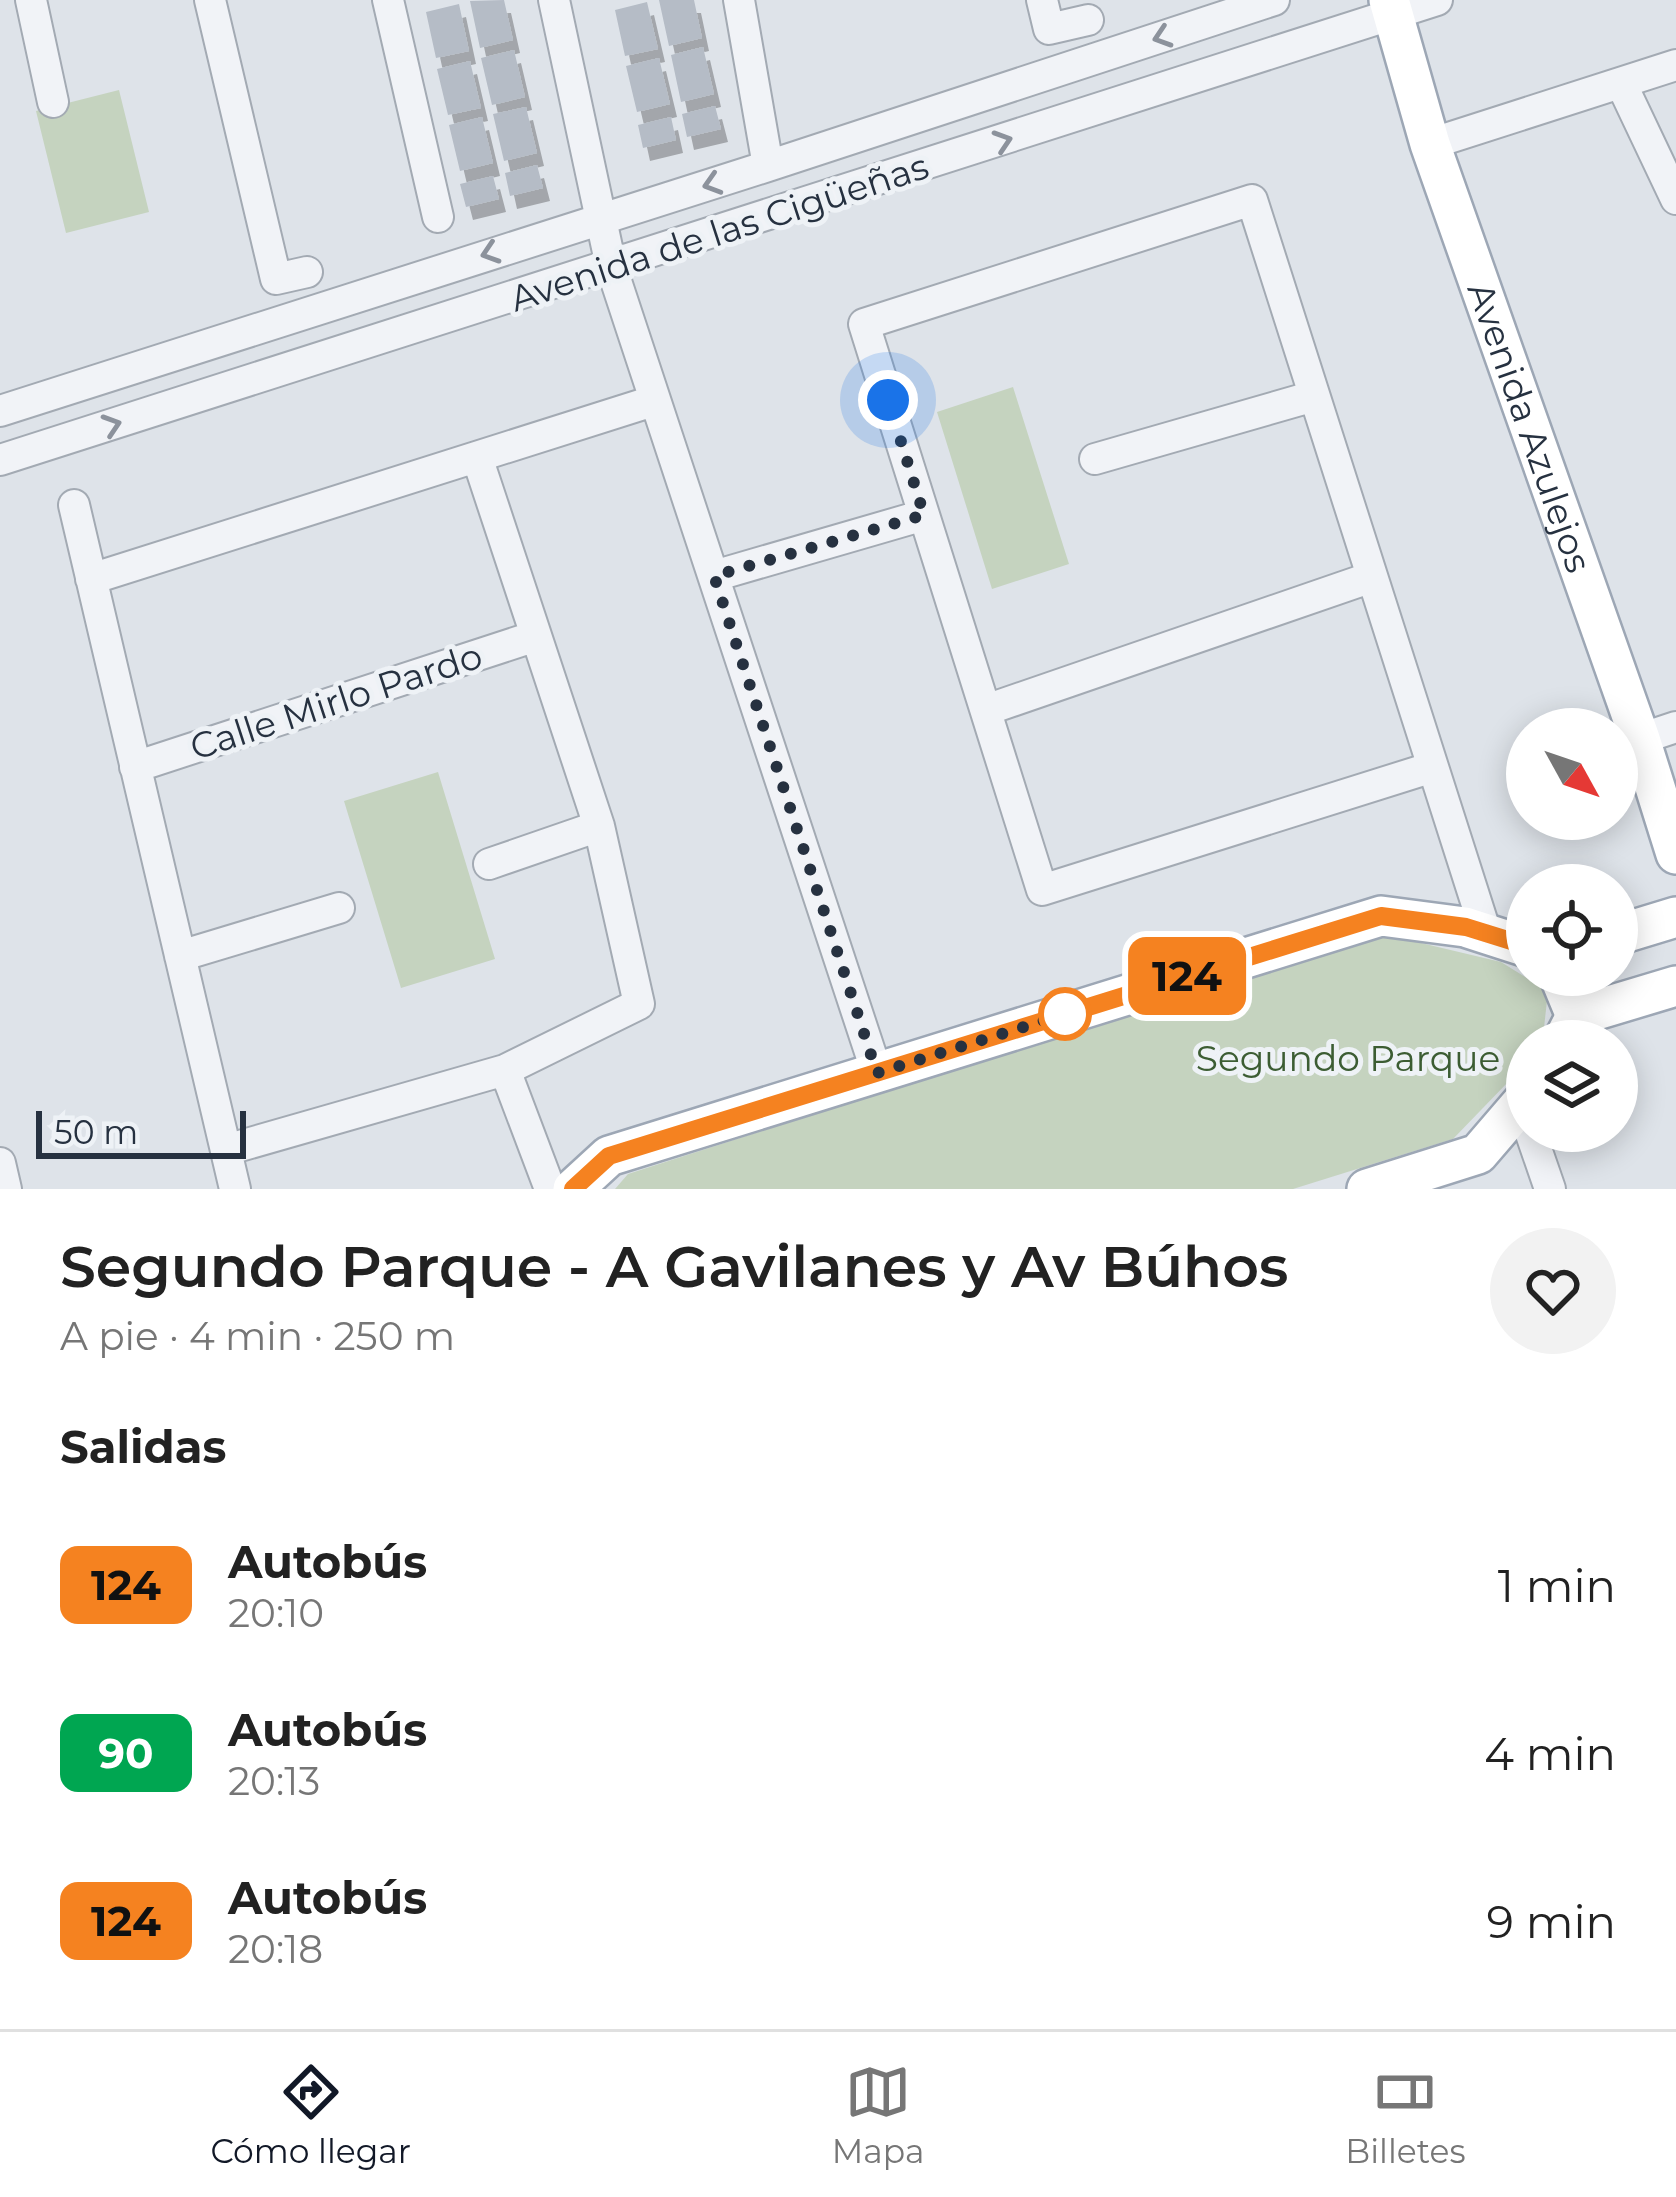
<!DOCTYPE html>
<html lang="es">
<head>
<meta charset="utf-8">
<style>
	:root { --surface:#fff; --page:#f2f2f2; --text:#222; --muted:#767676; --line:#e0e0e0; --accent:#111827 }
	body { margin:0; font-family:Montserrat,sans-serif; background:var(--page); color:var(--text); height:100vh; display:flex; flex-direction:column; font-size:45px; white-space:nowrap }
	* { box-sizing:border-box; margin:0 }
	p { font-size:39px; color:var(--muted) }
	.icon { flex:none; width:66px; height:66px; fill:none; stroke:currentColor; stroke-width:2; stroke-linecap:round; stroke-linejoin:round }
	.map { position:relative; height:1189px; overflow:hidden }
	.side { display:flex; flex-direction:column; background:var(--surface); flex:1 }
	.side>* { flex:none }
	.badge { padding:0 24px; border-radius:18px; font-size:42px; line-height:78px }
	.needle { width:78px; rotate:130deg }
	.buttons { position:absolute; left:1506px; top:708px; display:grid; gap:24px }
	.buttons a { display:grid; place-items:center; width:132px; height:132px; border-radius:50%; background:var(--surface); box-shadow:0 6px 30px #0003; font-size:60px }
	.scale { position:absolute; left:36px; bottom:30px; width:210px; box-sizing:border-box; padding-left:12px; border:6px solid #263140; border-top:0; font-size:33px; line-height:42px; white-space:nowrap; color:#263140; -webkit-text-stroke:9px #eef2f6; paint-order:stroke }
	.you { position:absolute; width:60px; height:60px; margin:-30px; border:9px solid #fff; border-radius:50%; background:#1a73e8; box-shadow:0 0 0 18px #1a73e833 }
	.map>.badge { position:absolute; translate:-50% -50%; box-shadow:0 0 0 6px #fff }
	h2 { padding:0 60px; font-size:45px; line-height:108px }
	.round { display:grid; place-items:center; flex:none; width:126px; height:126px; border-radius:63px; background:var(--page) }
	.summary { display:flex; align-items:center; justify-content:space-between; height:204px; padding:0 60px }
	h1 { font-size:57px; font-weight:600; line-height:90px }
	ul { padding:0; list-style:none }
	li { display:flex; align-items:center; gap:36px; height:168px; padding:0 60px }
	li div { flex:1 }
	li b { display:block; font-size:45px }
	li em { font-style:normal }
	li .badge { min-width:132px; font-weight:700; text-align:center }
	.tabs { display:flex; justify-content:space-around; align-items:center; height:168px; border-top:3px solid var(--line); background:var(--surface); font-size:33px; color:var(--muted) }
	.tabs a { display:grid; justify-items:center; gap:6px }
	.tabs .current { color:var(--accent) }
	.map>svg:first-child { display:block }
	.park { fill:#c5d3bf }
	.building { fill:#b5bcc6; filter:url(#shadow) }
	.lines { fill:none; stroke-linecap:round; stroke-linejoin:round }
	.minor-casing { stroke:#a3aab3; stroke-width:34 }
	.major-casing { stroke:#9da7b5; stroke-width:44 }
	.minor { stroke:#f1f3f7; stroke-width:30 }
	.major { stroke:#fff; stroke-width:39 }
	.oneway { stroke:#8c929c }
	.line-casing { stroke:#fff; stroke-width:27 }
	.line { stroke:#f58220; stroke-width:18 }
	.walk { stroke:#263140; stroke-width:12; stroke-dasharray:0 21.6 }
	.stop-dot { fill:#fff; stroke:#f58220; stroke-width:6 }
	.labels { text-anchor:middle; stroke-width:10; stroke-linejoin:round; paint-order:stroke }
	.street-label { font-size:36px; fill:#263140; stroke:#eef2f6 }
	.park-label { font-size:36px; fill:#3c5d33; stroke:#eef2f6 }
</style>
</head>
<body>
<div class="map">
<svg width="1676" height="1189" viewBox="0 0 1676 1189">
	<defs>
		<filter id="shadow"><feDropShadow dx="7" dy="13" stdDeviation="0" flood-color="#0004"/></filter>
	</defs>
	<rect width="100%" height="100%" fill="#dee3e9"/>
	<!-- park -->
	<path class="park" d="M119,90L149,212L66,233L36,111Z
		M1013,387L1069,564L992,589L937,412Z
		M438,772L495,959L401,988L344,801Z
		M1379,933L1501,962L1548,991L1544,1028L1538,1041H1527V1057L1510,1080L1453,1139L1293,1189H615L628,1174Z"/>
	<!-- building -->
	<path class="building" d="M504,0L513,40L480,48L470,1Z
		M659,0H694L702,38L669,46Z
		M647,2L658,49L625,56L615,10Z
		M459,4L469,51L436,58L426,12Z
		M703,47L714,94L681,102L671,55Z
		M514,50L525,97L492,105L481,58Z
		M659,58L670,104L637,112L626,66Z
		M470,61L481,108L448,115L437,69Z
		M715,106L721,129L687,137L682,114Z
		M526,107L537,153L504,161L493,114Z
		M482,117L493,163L460,171L449,125Z
		M671,117L676,140L643,148L638,125Z
		M537,165L543,188L510,196L505,173Z
		M493,176L499,199L466,207L460,184Z"/>
	<g class="lines">
		<!-- minor casing -->
		<g class="minor-casing">
			<path id="minor" d="M31,0L53,102
				M210,0L276,279L307,272
				M388,0L438,217
				M554,0L611,266L877,1073
				M739,0L768,166
				M1042,0L1049,29L1088,20
				M1621,83L1676,199
				M1430,144L1676,65
				M0,411L768,166L1274,0
				M1095,459L1314,396
				M0,460L1437,0
				M74,505L235,1189
				M714,576L924,515
				M91,579L653,401
				M986,710L1372,577
				M1640,739L1676,727
				M135,767L536,636
				M1433,767L1042,890L864,324L1252,200L1486,933
				M489,864L599,826
				M180,956L339,908
				M505,1070L550,1189
				M1530,1131L1550,1189
				M226,1150L505,1070L639,1004L599,826L477,457
				M0,1163L6,1189"/>
		</g>
		<!-- major casing -->
		<g class="major-casing">
			<g id="major">
				<path id="s1" d="M1389,0L1430,144L1640,739L1676,854"/>
				<path d="M1617,935L1676,917"/>
				<path d="M1559,975L1576,1016"/>
				<path d="M1563,1041L1576,1016L1676,986"/>
				<path d="M573,1189L609,1156L1381,916L1465,927L1527,947"/>
				<path d="M1367,1189L1478,1154L1527,1097"/>
			</g>
		</g>
		<!-- minor -->
		<use href="#minor" class="minor"/>
		<!-- major -->
		<use href="#major" class="major"/>
	</g>
	<!-- one-way arrows -->
	<defs><path id="oneway-chevron" d="M-2-3.5L2.5 0L-2 3.5" fill="none" stroke-width="1.6" stroke-linecap="round" stroke-linejoin="round" transform="scale(3)"/></defs>
	<g class="oneway">
		<use href="#oneway-chevron" transform="translate(1162 37) rotate(162)"/>
		<use href="#oneway-chevron" transform="translate(1003 141) rotate(-18)"/>
		<use href="#oneway-chevron" transform="translate(712 184) rotate(163)"/>
		<use href="#oneway-chevron" transform="translate(490 253) rotate(162)"/>
		<use href="#oneway-chevron" transform="translate(112 425) rotate(-18)"/>
	</g>
	<g class="lines">
		<!-- line casing -->
		<g class="line-casing">
			<path id="line" d="M573,1189L609,1156L1381,916L1466,927L1527,946"/>
		</g>
		<!-- line -->
		<use href="#line" class="line"/>
		<!-- walk -->
		<path class="walk" d="M888,400L924,515L714,576L877,1073L1065,1014"/>
	</g>
	<!-- markers -->
	<circle class="stop-dot" cx="1065" cy="1014" r="24"/>
	<g class="labels">
		<!-- street labels -->
		<g class="street-label">
			<text transform="translate(719 232) rotate(-18)" y="13">Avenida de las Cigüeñas</text>
			<text dy="13" stroke="none"><textPath href="#s1" startOffset="450">Avenida Azulejos</textPath></text>
			<text transform="translate(336 701) rotate(-18)" y="13">Calle Mirlo Pardo</text>
		</g>
		<!-- park labels -->
		<g class="park-label">
			<text x="1348" y="1071">Segundo Parque</text>
		</g>
	</g>
</svg>
<div class="buttons">
<a><svg class="needle" viewBox="-14 -14 28 28"><path d="M0-13l5 13h-10z" fill="#e53935"/><path d="M0 13l5-13h-10z" fill="#767676"/></svg></a>
<a><svg class="icon" aria-label="locate" viewBox="0 0 24 24"><circle cx="12" cy="12" r="6"/><path d="M12 2v4M12 18v4M2 12h4M18 12h4"/></svg></a>
<a><svg class="icon" aria-label="layers" viewBox="0 0 24 24"><path d="M12 4l9 5-9 5-9-5zM3 14l9 5 9-5"/></svg></a>
</div>
<div class="scale">50 m</div>
<div class="you" style="left:888px;top:400px"></div>
<b class="badge" style="left:1187px;top:976px;background:#f58220;color:#111">124</b>
</div>
<section class="side">
<div class="summary"><div><h1>Segundo Parque - A Gavilanes y Av Búhos</h1><p>A pie · 4 min · 250 m</p></div><a class="round"><svg class="icon" aria-label="heart" viewBox="0 0 24 24"><path d="M12 20l-8-8c-3-5 5-10 8-4 3-6 11-1 8 4z"/></svg></a></div>
<h2>Salidas</h2>
<ul>
<li><span class="badge" style="background:#f58220;color:#111">124</span><div><b>Autobús</b><p>20:10</p></div><em>1 min</em></li>
<li><span class="badge" style="background:#00a651;color:#fff">90</span><div><b>Autobús</b><p>20:13</p></div><em>4 min</em></li>
<li><span class="badge" style="background:#f58220;color:#111">124</span><div><b>Autobús</b><p>20:18</p></div><em>9 min</em></li>
</ul>
</section>
<nav class="tabs">
<a class="current"><svg class="icon" aria-label="directions" viewBox="0 0 24 24"><path d="M12 3l9 9-9 9-9-9zM9 14v-3h6M13 9l2 2-2 2"/></svg>Cómo llegar</a>
<a><svg class="icon" aria-label="map" viewBox="0 0 24 24"><path d="M3 6l6-2 6 2 6-2v14l-6 2-6-2-6 2zM9 4v14M15 6v14"/></svg>Mapa</a>
<a><svg class="icon" aria-label="tickets" viewBox="0 0 24 24"><path d="M3 7h18v10H3zM15 7v10"/></svg>Billetes</a>
</nav>
</body>
</html>
